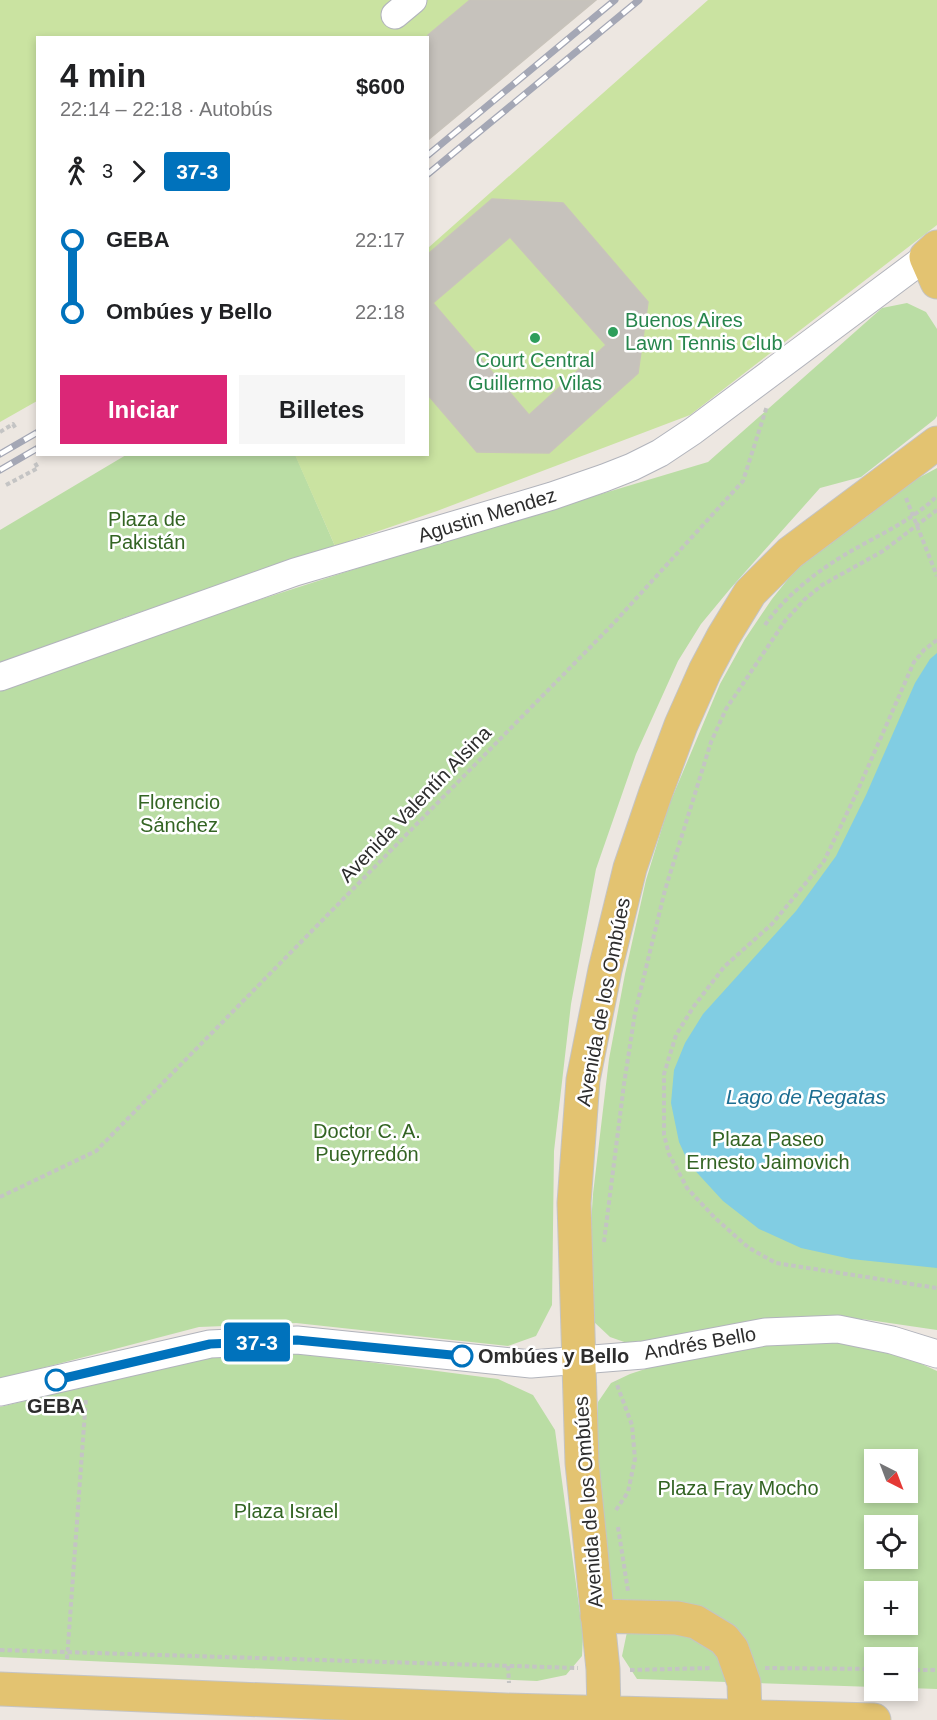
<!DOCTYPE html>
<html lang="es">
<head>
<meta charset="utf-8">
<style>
	:root { --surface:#fff; --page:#f6f6f6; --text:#202124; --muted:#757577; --accent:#db2777 }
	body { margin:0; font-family:Arial,sans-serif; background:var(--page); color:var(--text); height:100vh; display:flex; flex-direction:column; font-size:22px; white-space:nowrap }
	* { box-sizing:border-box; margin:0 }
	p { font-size:20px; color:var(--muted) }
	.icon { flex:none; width:33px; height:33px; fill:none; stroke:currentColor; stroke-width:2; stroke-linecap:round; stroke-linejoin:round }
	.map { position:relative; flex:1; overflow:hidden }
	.side { position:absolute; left:36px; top:36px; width:393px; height:420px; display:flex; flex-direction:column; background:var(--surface); border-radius:0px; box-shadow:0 3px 9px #0003 }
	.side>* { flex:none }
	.badge { padding:0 12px; border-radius:4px; font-size:21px; line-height:39px }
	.needle { width:39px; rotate:138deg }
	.controls { position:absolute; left:864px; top:1449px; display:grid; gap:12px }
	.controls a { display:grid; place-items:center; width:54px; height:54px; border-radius:0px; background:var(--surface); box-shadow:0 3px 9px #0003; font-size:30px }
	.map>.badge { position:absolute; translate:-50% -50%; box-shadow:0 0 0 3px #fff }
	.legs { display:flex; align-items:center; gap:9px; height:66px; padding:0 24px; font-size:20px }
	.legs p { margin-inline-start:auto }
	.head { display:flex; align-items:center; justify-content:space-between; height:102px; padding:0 24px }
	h1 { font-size:33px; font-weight:800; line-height:45px }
	.primary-button { display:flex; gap:12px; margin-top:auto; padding:12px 24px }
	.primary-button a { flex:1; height:69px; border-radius:0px; background:var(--accent); color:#fff; font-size:24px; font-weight:800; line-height:69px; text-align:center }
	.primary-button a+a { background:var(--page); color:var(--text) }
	ul { padding:0 24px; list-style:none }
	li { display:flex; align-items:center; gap:21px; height:72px; font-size:22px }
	li i { display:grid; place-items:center; width:9px; height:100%; margin:0 8px; background:currentColor }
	li i::after { content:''; width:15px; height:15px; margin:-8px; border:4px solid; border-radius:50%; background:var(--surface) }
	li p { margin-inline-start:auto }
	li:first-child i { background:linear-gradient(#0000 50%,currentColor 0) }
	li:last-child i { background:linear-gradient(currentColor 50%,#0000 0) }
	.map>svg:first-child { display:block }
	.green { fill:#badda4; fill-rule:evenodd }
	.pitch { fill:#cae3a1 }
	.water { fill:#81cde3 }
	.building { fill:#c6c2bc; stroke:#c8c3bb; stroke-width:1.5; fill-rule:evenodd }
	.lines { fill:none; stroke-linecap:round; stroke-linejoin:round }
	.minor-casing { stroke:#b2b4bc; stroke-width:29 }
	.major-casing { stroke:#c4c4c4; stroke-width:35 }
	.path { stroke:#c4c4c4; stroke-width:4; stroke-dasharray:4.5 3; stroke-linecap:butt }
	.minor { stroke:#fff; stroke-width:27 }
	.major { stroke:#e3c371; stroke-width:33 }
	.rail-casing { stroke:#a4a7b5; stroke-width:7 }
	.rail { stroke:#fff; stroke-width:4.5; stroke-dasharray:14; stroke-linecap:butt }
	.line-1-casing { stroke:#fff; stroke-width:14 }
	.line-1 { stroke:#0072bc; stroke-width:9 }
	.leisure-dot { fill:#2e9e5b; stroke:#fff; stroke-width:2 }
	.stop-1-dot { fill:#fff; stroke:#0072bc; stroke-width:3 }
	.labels { text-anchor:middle; stroke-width:5; stroke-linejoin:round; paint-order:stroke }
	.leisure-label { font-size:20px; fill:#27864d; stroke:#fff; text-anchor:start }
	.street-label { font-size:20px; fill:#2d2d2d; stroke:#fff }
	.park-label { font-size:20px; fill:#336423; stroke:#fff }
	.stop-label { font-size:20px; font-weight:bold; fill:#2d2d2d; stroke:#fff; text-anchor:start }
	.water-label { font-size:21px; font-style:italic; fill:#1d6e92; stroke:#fff }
</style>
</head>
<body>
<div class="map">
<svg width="937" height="1720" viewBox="0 0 937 1720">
	<rect width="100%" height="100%" fill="#ede7e1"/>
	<!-- green -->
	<path class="green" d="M907,303L926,312L937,329V416L935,419L861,477L820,488L730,589L701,624L678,661L636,754L596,869L571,1004L554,1151L552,1305L536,1336L508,1346L296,1323L199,1327L0,1379V690L119,645L414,550L708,462L882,308Z
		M295,454L335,546L123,618L0,664V530L126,455Z
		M937,468V1330L862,1319L753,1322L630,1344L610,1337L593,1321L589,1255L593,1194L609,1059L625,974L646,880L669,805L720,684L745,639L772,599L797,568L898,489Z
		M769,1338L837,1339L913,1360L937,1371V1689L908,1688V1658H874V1687L637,1679L622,1656L627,1632L609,1600L597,1456L598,1402L611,1383L630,1374L682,1357ZM874,1460H908V1492H874ZM874,1526H908V1558H874ZM874,1592H908V1624H874Z
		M292,1352L498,1379L533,1395L555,1430L583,1635L582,1656L566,1675L537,1681L0,1657V1407L211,1356Z"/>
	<!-- pitch -->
	<path class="pitch" d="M0,0H596L428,139V38H38L37,401L0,422Z
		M708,0H937V225L690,415L437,511L335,546L295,455L428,454V248Z"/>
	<!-- water -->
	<path class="water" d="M937,653V1268L851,1259L801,1248L759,1229L723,1201L689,1164L679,1142L671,1103L674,1070L685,1043L703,1014L796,911L836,856L866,795L915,683L930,659Z"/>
	<!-- building -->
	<path class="building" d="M470,0H596L428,140V35Z
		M492,199L563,203L648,302L638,373L549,453L477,452L428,395V254ZM510,237L606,345L529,415L433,303Z"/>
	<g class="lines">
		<!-- minor casing -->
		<g class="minor-casing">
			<path id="minor" d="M395,15L413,0
				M0,677L295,572L552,496L604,478L632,467L660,453L693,431L926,257
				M0,1392L210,1344L297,1340L531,1364L643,1355L765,1332L838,1329L892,1340L937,1354"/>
		</g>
		<!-- major casing -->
		<g class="major-casing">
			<path id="major" d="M937,247L926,257L937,282
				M597,1616L677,1618L696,1622L724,1639L732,1649L744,1683L745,1716
				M0,1689L505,1710L874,1720
				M614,1720L604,1712L603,1669L582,1463L574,1203L583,1080L605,970L630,868L656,792L681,725L705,671L723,637L750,593L790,553L937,443"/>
		</g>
		<!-- path -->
		<path class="path" d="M0,432L13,424L16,429
			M6,485L38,468L35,463
			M906,498L937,576
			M765,625C784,597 818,570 848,553C878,535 912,521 937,496
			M937,640L924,650L914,662L857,792L824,861L772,924L724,967L694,1006L676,1035L664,1074V1135L669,1154L687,1188L715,1218L749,1248L776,1263L937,1288
			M0,1197L96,1151L612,625L743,481L767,406
			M604,1242L624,1084L635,1013L665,890L711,742L726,709L785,621L804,600L822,585L883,551L937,510
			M616,1510L628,1492L635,1459L632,1425L616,1382
			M618,1527L628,1591
			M0,1650L578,1668
			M67,1659L86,1398
			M508,1666L509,1683
			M765,1668L874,1669
			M630,1670L710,1668
			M908,1670H937"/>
		<!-- minor -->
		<use href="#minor" class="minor"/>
		<!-- major -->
		<use href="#major" class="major"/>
		<!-- rail casing -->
		<g class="rail-casing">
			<path id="rail" d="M428,155L615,0
				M428,174L639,0
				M0,454L38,432
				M0,470L38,448"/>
		</g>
		<!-- rail -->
		<use href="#rail" class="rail"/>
	</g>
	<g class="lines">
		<!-- line-1 casing -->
		<g class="line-1-casing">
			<path id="line-1" d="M56,1380L210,1344L297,1340L462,1356"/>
		</g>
		<!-- line-1 -->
		<use href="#line-1" class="line-1"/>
	</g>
	<!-- markers -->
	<g class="leisure-dot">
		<circle cx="613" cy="332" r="6"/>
		<circle cx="535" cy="338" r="6"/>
	</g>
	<g class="stop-1-dot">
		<circle cx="462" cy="1356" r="10"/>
		<circle cx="56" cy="1380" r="10"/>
	</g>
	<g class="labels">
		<!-- leisure labels -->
		<g class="leisure-label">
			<text x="625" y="327">Buenos Aires<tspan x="625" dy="23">Lawn Tennis Club</tspan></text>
			<text x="535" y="367" text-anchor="middle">Court Central<tspan x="535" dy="23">Guillermo Vilas</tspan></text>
		</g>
		<!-- street labels -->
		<g class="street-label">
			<text transform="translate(487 515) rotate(-17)" y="7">Agustin Mendez</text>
			<text transform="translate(415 804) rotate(-46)" y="7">Avenida Valentín Alsina</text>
			<text transform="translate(603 1002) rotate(-79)" y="7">Avenida de los Ombúes</text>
			<text transform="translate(700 1343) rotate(-10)" y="7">Andrés Bello</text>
			<text transform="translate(588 1502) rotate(-94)" y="7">Avenida de los Ombúes</text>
		</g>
		<!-- park labels -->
		<g class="park-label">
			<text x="147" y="526">Plaza de<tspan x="147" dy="23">Pakistán</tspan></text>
			<text x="179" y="809">Florencio<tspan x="179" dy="23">Sánchez</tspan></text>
			<text x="367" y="1138">Doctor C. A.<tspan x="367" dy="23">Pueyrredón</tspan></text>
			<text x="768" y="1146">Plaza Paseo<tspan x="768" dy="23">Ernesto Jaimovich</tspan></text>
			<text x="738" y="1495">Plaza Fray Mocho</text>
			<text x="286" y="1518">Plaza Israel</text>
		</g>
		<!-- stop labels -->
		<g class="stop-label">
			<text x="478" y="1363">Ombúes y Bello</text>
			<text x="56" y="1413" text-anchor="middle">GEBA</text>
		</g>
		<!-- water labels -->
		<g class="water-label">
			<text x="806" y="1104">Lago de Regatas</text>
		</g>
	</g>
</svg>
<div class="controls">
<a><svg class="needle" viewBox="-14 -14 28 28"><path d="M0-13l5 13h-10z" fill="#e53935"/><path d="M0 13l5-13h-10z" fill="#757577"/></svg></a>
<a><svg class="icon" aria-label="locate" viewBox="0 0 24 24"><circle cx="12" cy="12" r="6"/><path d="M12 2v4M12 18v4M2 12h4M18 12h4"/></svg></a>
<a>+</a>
<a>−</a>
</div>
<b class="badge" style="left:257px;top:1342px;background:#0072bc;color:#fff">37-3</b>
<section class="side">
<div class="head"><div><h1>4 min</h1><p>22:14 – 22:18 · Autobús</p></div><b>$600</b></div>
<div class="legs"><svg class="icon" aria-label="walk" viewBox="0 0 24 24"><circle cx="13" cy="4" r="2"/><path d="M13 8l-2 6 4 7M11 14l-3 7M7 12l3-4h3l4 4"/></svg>3<svg class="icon" aria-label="forward" viewBox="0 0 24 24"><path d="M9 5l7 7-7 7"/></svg><b class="badge" style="background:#0072bc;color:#fff">37-3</b></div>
<ul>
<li><i style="color:#0072bc"></i><b>GEBA</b><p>22:17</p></li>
<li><i style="color:#0072bc"></i><b>Ombúes y Bello</b><p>22:18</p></li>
</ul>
<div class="primary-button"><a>Iniciar</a><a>Billetes</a></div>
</section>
</div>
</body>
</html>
